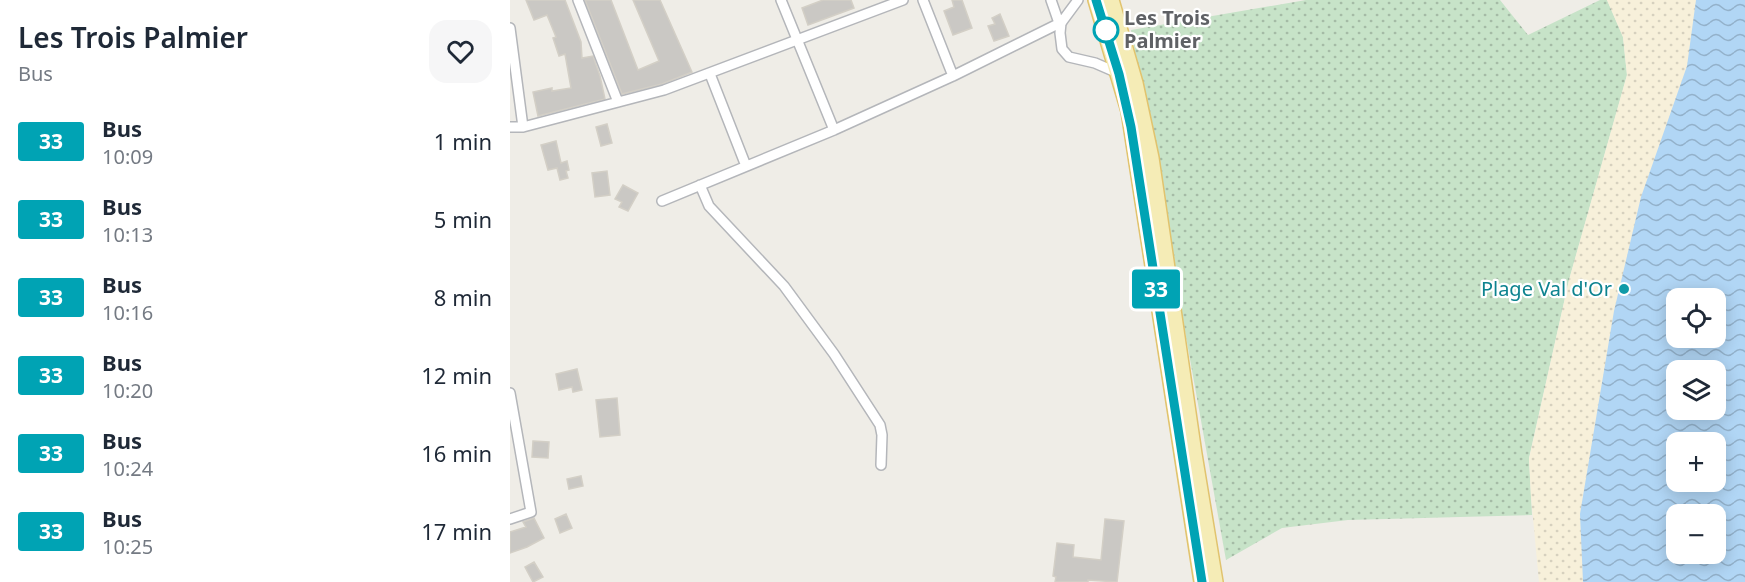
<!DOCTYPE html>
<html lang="en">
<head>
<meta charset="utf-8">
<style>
	:root { --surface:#fff; --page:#f6f6f7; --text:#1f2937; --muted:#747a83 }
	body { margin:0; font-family:"Noto Sans",sans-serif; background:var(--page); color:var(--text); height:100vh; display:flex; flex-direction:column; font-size:22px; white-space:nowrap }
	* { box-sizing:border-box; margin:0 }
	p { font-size:20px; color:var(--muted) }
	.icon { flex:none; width:33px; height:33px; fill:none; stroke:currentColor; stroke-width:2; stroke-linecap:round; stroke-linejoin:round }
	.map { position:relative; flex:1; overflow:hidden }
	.side { display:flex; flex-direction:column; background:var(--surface); width:510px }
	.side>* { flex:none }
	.badge { padding:0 12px; border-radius:4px; font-size:21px; line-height:39px }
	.controls { position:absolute; left:1156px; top:288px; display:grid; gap:12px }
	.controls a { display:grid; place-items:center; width:60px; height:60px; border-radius:12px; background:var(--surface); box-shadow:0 3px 15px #0003; font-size:30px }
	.map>.badge { position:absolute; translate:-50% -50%; box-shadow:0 0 0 3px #fff }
	.round { display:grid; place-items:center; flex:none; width:63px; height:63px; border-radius:18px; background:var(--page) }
	.headline { display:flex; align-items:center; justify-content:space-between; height:102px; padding:0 18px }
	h1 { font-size:28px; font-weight:600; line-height:45px }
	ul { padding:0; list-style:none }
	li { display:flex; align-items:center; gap:18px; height:78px; padding:0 18px }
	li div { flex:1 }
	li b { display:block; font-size:22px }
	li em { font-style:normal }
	li .badge { min-width:66px; font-weight:700; text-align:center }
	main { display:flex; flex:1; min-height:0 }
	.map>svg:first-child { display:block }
	.grass { fill:url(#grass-dots) }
	.sand { fill:url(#sand-dots); fill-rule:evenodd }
	.water { fill:url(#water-waves); fill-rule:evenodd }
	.building { fill:#cac8c4; stroke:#d3cfc6; stroke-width:1.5 }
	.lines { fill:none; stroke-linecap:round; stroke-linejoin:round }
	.street-casing { stroke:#b4b6ba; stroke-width:12 }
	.primary-casing { stroke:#e1c36e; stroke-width:18 }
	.street { stroke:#fff; stroke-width:9 }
	.primary { stroke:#f5ecb6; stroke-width:15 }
	.line-casing { stroke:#fff; stroke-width:14 }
	.line { stroke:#00a3b4; stroke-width:9 }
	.stop-dot { fill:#fff; stroke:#00a3b4; stroke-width:3 }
	.culture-dot { fill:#0f9aa8; stroke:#fff; stroke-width:2 }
	.labels { text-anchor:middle; stroke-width:4.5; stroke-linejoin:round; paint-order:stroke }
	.stop-label { font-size:20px; font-weight:bold; fill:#5f6165; stroke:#fff; text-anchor:start }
	.culture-label { font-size:20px; fill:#0d838f; stroke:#fff; text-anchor:end }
</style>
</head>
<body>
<main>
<section class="side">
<div class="headline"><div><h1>Les Trois Palmier</h1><p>Bus</p></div><a class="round"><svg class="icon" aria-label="heart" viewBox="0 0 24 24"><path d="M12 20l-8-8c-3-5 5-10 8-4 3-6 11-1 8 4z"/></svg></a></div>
<ul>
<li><span class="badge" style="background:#00a3b4;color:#fff">33</span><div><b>Bus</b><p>10:09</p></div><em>1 min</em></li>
<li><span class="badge" style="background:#00a3b4;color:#fff">33</span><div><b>Bus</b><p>10:13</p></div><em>5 min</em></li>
<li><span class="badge" style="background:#00a3b4;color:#fff">33</span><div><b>Bus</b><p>10:16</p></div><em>8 min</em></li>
<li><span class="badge" style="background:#00a3b4;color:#fff">33</span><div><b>Bus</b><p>10:20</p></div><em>12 min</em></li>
<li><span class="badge" style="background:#00a3b4;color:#fff">33</span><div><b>Bus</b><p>10:24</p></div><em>16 min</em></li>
<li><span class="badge" style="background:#00a3b4;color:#fff">33</span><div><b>Bus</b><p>10:25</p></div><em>17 min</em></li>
</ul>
</section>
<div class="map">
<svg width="1235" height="582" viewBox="0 0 1235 582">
	<defs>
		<pattern id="grass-dots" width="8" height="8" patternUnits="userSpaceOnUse" patternTransform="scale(1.5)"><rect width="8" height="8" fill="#c7e3c8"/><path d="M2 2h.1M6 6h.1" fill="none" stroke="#a5bba6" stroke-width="1.8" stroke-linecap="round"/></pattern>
		<pattern id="sand-dots" width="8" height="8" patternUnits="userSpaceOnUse" patternTransform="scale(1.5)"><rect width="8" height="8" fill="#f7f0da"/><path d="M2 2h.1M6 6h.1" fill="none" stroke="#d6d0be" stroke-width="1.8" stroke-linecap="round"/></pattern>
		<pattern id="water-waves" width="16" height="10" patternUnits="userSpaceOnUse" patternTransform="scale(1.5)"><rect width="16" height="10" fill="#b1d6f5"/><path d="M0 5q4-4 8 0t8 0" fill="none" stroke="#93b1ca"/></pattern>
	</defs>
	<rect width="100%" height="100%" fill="#efede7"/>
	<!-- grass -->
	<path class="grass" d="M796,0H990L1018,35L1090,0H1097L1113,37L1117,75L1059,280L1019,458L1022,515L838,520L772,528L716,560L621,30Z"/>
	<!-- sand -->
	<path class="sand" d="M1097,0H1235L1167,298V338H1180L1235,396L1206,514H1167V554L1192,582H1029L1021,497L1019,459L1059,280L1117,75L1113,37ZM1167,370H1206V410H1167ZM1167,442H1206V482H1167Z"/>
	<!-- water -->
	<path class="water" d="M1186,0H1235V582H1073L1070,514L1104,311L1131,197L1177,66ZM1167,298H1206V338H1167ZM1167,370H1206V410H1167ZM1167,442H1206V482H1167ZM1167,514H1206V554H1167Z"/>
	<!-- building -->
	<path class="building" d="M16,0H55L71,42L72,58L83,56L90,76L95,99L28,116L23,92L42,88V91L61,88L55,54L49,56L43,38L46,37L37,15L24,20Z
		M75,0H101L128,70L149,61L123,0H150L182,72L152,84L112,94Z
		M313,0H341L344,8L298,25L292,8Z
		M442,0H452L462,28L443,35L434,11L444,7Z
		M490,14L499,36L484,41L478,26L485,24L482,18Z
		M97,124L102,143L91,146L86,127Z
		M46,141L51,163L57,161L59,170L56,171L58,178L50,180L47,168L38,170L31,145Z
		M97,171L100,195L85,197L82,173Z
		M113,185L128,193L118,211L109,207L112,202L105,199Z
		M67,369L72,390L63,392L62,387L49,390L46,374Z
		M107,398L110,435L90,437L86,400Z
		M23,441L39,442L38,458L22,457Z
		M71,476L73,486L59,489L57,479Z
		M56,514L62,528L50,533L45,519Z
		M24,518L34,538L17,547L0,553V532L16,527L13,522Z
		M595,519L614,521L607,582L578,580V582H545L546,577L543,576L547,543L564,545L563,557L591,560Z
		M24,562L33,577L23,582L15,567Z"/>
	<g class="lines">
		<!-- street casing -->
		<g class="street-casing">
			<path id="street" d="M68,0L108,102
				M271,0L324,130
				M413,0L443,76
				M541,0L549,23
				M568,0L551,23L550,33L552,49L559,57L585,63L608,73
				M0,28L13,127
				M200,74L236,166
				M0,127H13L154,90L393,0
				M190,185L199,206L274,286L324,354L370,425L372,435L371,465
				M152,201L324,130L443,76L552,22
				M0,393L21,512L0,519"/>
		</g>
		<!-- primary casing -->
		<g class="primary-casing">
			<path id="primary" d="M586,0L619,111L692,582
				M601,0L625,83L641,158L684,454L705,582"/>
		</g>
		<!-- street -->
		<use href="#street" class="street"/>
		<!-- primary -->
		<use href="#primary" class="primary"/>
	</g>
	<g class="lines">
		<!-- line casing -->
		<g class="line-casing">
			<path id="line" d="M586,0L609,74L621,127L692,582"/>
		</g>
		<!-- line -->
		<use href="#line" class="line"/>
	</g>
	<!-- markers -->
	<circle class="stop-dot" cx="596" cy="30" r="12"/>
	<circle class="culture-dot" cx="1114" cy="289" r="6"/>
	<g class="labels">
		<!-- stop labels -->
		<g class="stop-label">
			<text x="614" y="25">Les Trois<tspan x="614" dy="23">Palmier</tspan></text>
		</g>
		<!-- culture labels -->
		<g class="culture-label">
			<text x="1102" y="296">Plage Val d'Or</text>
		</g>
	</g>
</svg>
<div class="controls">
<a><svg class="icon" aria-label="locate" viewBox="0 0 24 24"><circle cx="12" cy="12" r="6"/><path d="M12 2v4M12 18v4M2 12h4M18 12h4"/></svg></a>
<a><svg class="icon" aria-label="layers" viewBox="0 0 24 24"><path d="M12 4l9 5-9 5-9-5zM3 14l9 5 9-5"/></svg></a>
<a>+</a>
<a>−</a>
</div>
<b class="badge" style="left:646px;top:289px;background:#00a3b4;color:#fff">33</b>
</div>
</main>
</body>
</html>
